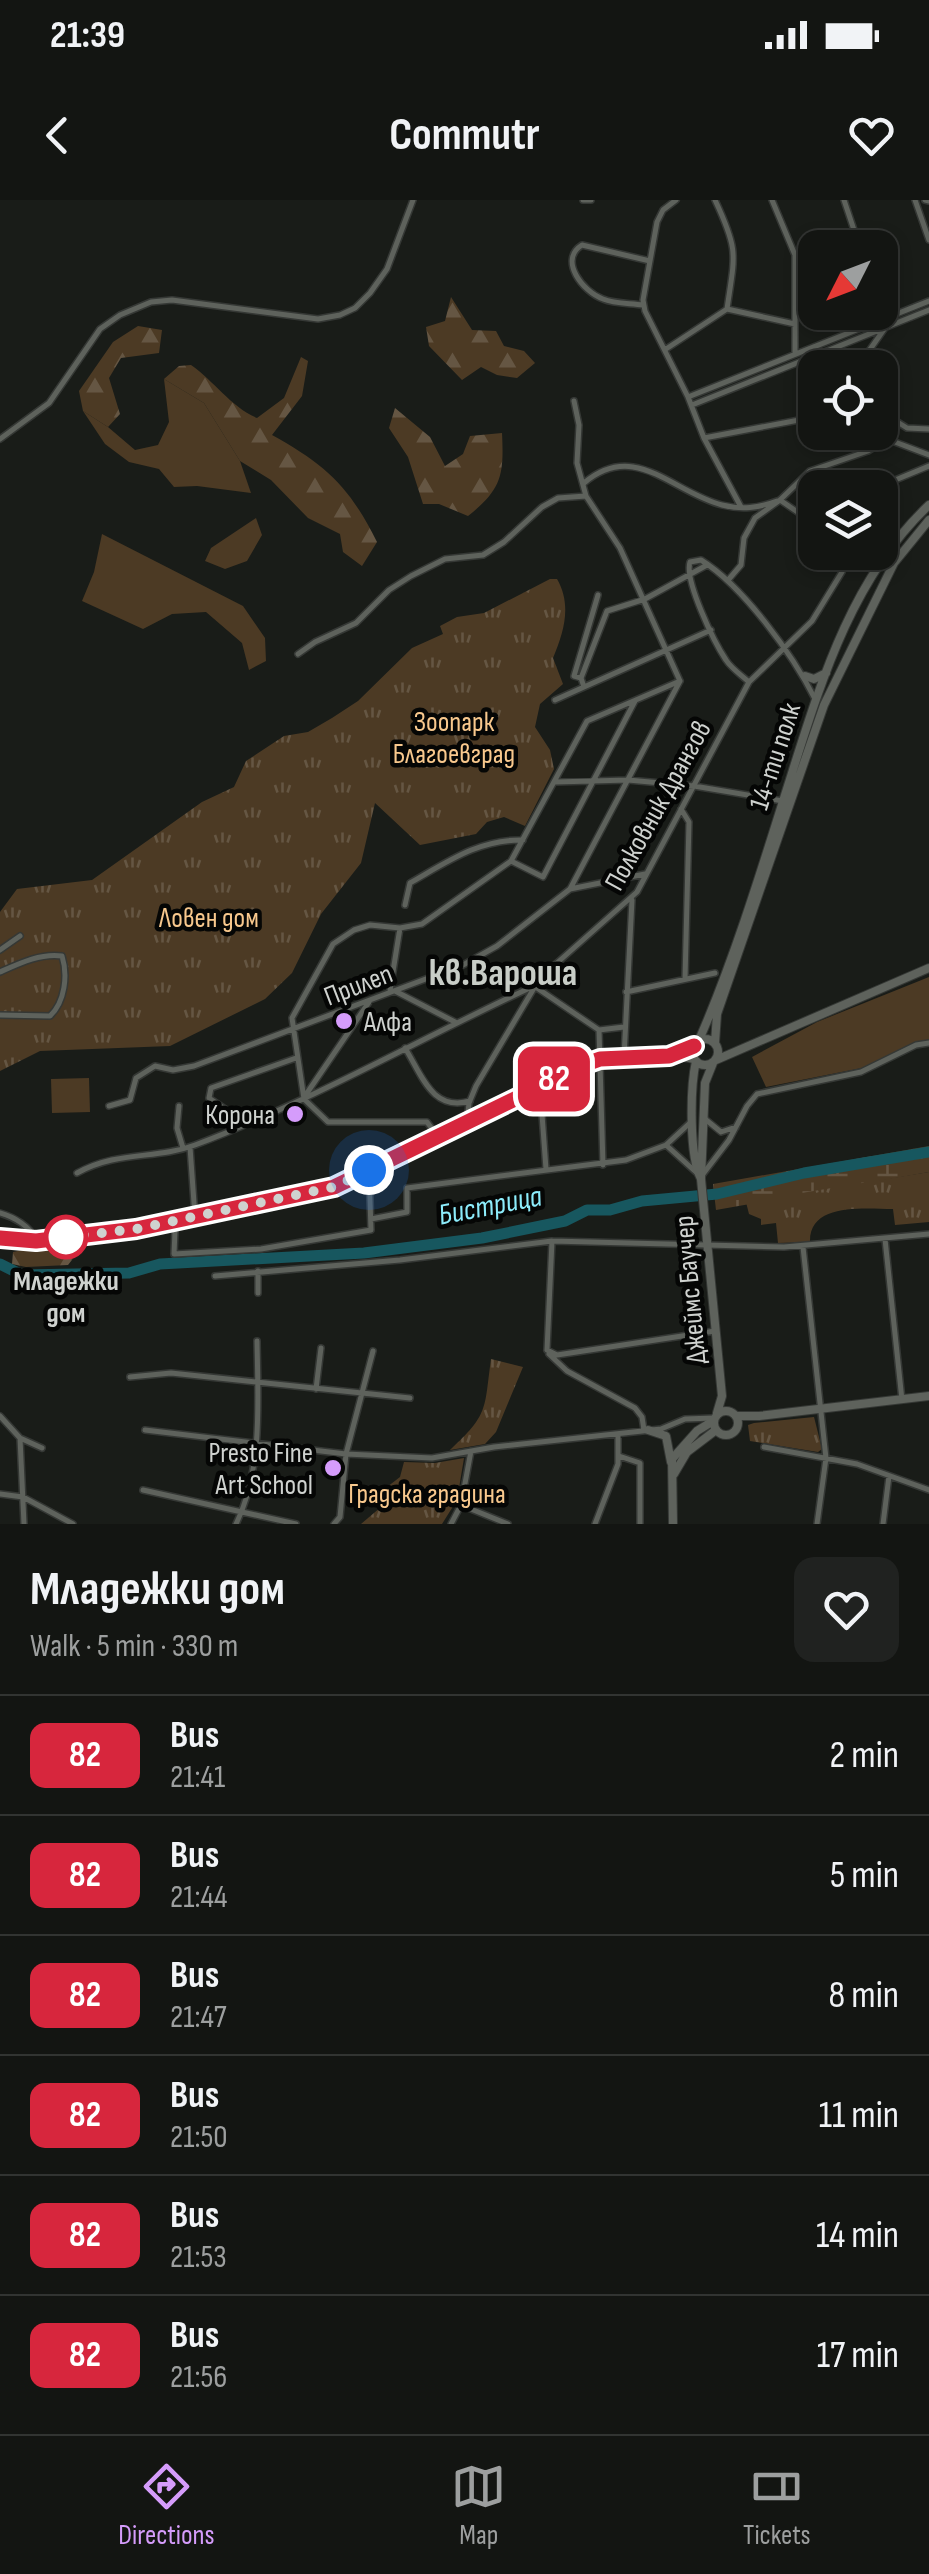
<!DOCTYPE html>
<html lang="en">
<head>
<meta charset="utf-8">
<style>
	:root { --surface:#131512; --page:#202220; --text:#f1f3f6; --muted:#9d9f9f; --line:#323432; --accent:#d59cfb }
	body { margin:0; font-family:"Sofia Sans Condensed",sans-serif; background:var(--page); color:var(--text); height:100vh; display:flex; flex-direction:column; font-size:38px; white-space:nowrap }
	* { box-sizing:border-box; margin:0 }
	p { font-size:32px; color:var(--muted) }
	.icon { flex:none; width:55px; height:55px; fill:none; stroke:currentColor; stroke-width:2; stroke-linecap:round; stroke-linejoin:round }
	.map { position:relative; height:1324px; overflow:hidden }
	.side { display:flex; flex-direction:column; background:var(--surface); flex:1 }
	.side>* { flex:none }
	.badge { padding:0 20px; border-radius:15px; font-size:35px; line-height:65px }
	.needle { width:65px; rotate:228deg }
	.controls { position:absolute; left:798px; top:30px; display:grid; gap:20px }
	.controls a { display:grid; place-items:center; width:100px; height:100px; border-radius:20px; background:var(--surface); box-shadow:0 5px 15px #0003,0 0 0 2px var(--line); font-size:50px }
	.you { position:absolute; width:50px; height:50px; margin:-25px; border:8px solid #fff; border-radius:50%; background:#1a73e8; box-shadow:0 0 0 15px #1a73e833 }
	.map>.badge { position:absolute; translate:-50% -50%; box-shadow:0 0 0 5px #fff }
	.round { display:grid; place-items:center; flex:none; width:105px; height:105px; border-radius:20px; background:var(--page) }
	.overview { display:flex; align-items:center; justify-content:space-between; height:170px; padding:0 30px }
	h1 { font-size:48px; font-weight:700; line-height:75px }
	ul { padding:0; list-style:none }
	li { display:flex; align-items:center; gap:30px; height:120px; padding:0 30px; border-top:2px solid var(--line) }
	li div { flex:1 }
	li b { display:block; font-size:38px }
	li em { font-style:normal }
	li .badge { min-width:110px; font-weight:700; text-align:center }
	.status { display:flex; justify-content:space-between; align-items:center; height:70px; padding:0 50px; background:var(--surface); direction:ltr }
	.status svg { height:28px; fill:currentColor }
	header { display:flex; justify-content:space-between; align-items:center; height:130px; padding:0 30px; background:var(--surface); font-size:45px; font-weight:700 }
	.dock { display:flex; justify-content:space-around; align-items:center; height:140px; border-top:2px solid var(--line); background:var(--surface); font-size:28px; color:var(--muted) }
	.dock a { display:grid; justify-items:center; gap:5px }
	.dock .selected { color:var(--accent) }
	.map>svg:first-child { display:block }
	.grass { fill:#4c3a24 }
	.forest { fill:url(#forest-firs) }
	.wetland { fill:url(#wetland-marsh) }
	.park { fill:url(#park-tufts) }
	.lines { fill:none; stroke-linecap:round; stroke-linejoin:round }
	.river { stroke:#17575f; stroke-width:11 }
	.street-casing { stroke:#353835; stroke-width:8 }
	.secondary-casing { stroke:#353835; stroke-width:10 }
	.street { stroke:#5e625c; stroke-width:5 }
	.secondary { stroke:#5e625c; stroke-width:8 }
	.line-casing { stroke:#fff; stroke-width:22 }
	.line { stroke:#d7263d; stroke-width:15 }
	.walk { stroke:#cfd2cf; stroke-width:10; stroke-dasharray:0 18 }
	.poi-dot { fill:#d59cfb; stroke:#050605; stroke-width:4 }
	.stop-dot { fill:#fff; stroke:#d7263d; stroke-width:5 }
	.labels { text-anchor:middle; stroke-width:9; stroke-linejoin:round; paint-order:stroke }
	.park-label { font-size:28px; fill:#f8c88d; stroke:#050605 }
	.street-label { font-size:28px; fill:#cfd2cf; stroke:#050605 }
	.poi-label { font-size:28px; fill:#cfd2cf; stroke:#050605; text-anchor:end }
	.stop-label { font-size:28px; font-weight:bold; fill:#cfd2cf; stroke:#050605 }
	.water-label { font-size:30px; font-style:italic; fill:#8cecfb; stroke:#050605 }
	.district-label { font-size:38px; font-weight:bold; fill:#c8cdc7; stroke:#050605 }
</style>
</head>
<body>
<div class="status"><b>21:39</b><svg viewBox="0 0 49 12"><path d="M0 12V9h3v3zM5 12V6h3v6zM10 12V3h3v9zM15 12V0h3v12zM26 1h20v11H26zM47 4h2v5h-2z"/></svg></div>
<header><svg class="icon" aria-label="back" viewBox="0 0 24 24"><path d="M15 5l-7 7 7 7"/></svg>Commutr<svg class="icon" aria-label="heart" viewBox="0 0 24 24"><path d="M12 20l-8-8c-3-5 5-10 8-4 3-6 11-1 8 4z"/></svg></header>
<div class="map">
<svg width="929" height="1324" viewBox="0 0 929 1324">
	<defs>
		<pattern id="forest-firs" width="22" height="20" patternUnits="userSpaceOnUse" patternTransform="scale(2.5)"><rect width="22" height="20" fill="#4c3a24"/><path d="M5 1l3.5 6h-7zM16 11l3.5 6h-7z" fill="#655643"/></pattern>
		<pattern id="wetland-marsh" width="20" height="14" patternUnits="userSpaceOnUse" patternTransform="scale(2.5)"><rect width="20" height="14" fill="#4c3a24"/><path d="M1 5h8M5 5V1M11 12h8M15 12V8" fill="none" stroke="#655643"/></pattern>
		<pattern id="park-tufts" width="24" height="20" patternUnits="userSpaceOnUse" patternTransform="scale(2.5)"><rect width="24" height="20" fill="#4c3a24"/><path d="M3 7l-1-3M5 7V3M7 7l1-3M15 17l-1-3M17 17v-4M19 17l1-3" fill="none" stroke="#655643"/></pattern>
	</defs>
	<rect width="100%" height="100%" fill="#191c18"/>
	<!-- grass -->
	<path class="grass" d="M164,179L204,203L240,261L251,293L197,286L174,287L159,269L129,262L105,244L83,211L108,227L135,250L158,245L169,222Z
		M256,318L262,335L247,361L225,369L205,361L211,348Z
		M102,334L243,406L265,438L266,461L249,470L242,443L206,412L172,414L143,429L82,401L94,372Z
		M929,777V840L912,844L867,867L766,887L752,857L817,822Z
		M89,878L90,912L52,913L51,879Z"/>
	<!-- forest -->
	<path class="forest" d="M451,97L472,130L496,131L504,146L524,151L535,163L517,178L497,175L481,167L462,180L429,146L426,127L445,121Z
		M138,126L162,130L159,153L121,158L109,178L120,214L108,227L83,211L79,191L113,142Z
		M301,157L308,161L302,196L272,235C326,265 349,286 377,342L362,366L343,352L340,334L308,318L271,280L240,261L204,203L164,179L179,166L191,165C214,181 231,207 257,218L284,198Z
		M395,208L430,237L445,266L463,254L470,236L502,233C504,275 502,289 468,316L439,304H423L408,257L389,228Z
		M45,1045L79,1051L68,1065L26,1067L12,1064L13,1052Z"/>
	<!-- wetland -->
	<path class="wetland" d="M929,946V972L716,1010L713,984Z"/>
	<!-- park -->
	<path class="park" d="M550,379H557C572,405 564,432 553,458L563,484L540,504L535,527L550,550L554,569L525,626L504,617L487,622L476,634L420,645L375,603L361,663L321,714L292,773L265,799L170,846L40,851L0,871V712L17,689L92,680L202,602L234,587L246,561L284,536L308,532L332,518L358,501L412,448L443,434L440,426L457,417L484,413Z
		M929,972V1022L895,1025L893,1009C865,1009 809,1002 810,1042L778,1043L776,1023L761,1025V1019L749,1014L746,1002Z
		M491,1159L523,1167L496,1232L485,1244L450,1250C489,1214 484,1210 491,1159Z
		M814,1217L822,1249L818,1252L750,1241L748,1225L754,1223Z
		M464,1258L457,1300L442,1324H361L381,1307L374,1297L400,1277L404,1262L435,1263Z"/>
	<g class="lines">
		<!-- river -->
		<path class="river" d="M0,1064L22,1075L129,1073L160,1064L364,1053L482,1038L565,1021L587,1010H610L642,1001L717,994L804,973L929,952"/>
		<!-- street casing -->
		<g class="street-casing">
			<path id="street" d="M583,0H591
				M676,0L663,10L657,22L643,100L645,111L688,197L704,238L741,307
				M772,0L795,55V154
				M844,0L860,48
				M915,0L929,40
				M925,0L929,1
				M643,105C631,103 615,104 603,99C583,92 558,60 582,45L650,61
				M727,109L795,124
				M666,149L727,109C735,54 739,51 715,0
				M857,168L885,128L880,110
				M688,197L929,101
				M574,201L579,225L577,263L586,296L620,348L680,481
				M692,205L929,110
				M888,216L907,228L929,229
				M704,238L815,217
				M0,239L49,203L100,129L120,115L151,102L172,100L318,119L340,115L355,108L370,93L387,69L413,0
				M584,283C635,240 672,292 722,305C742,310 758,308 777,301
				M876,288L929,266
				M780,300L815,324
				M729,379L741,365L744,338L755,318L780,300L810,271L868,251L887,239L929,255
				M298,454L315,442L356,423L389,390L411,376L445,359L483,355L504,342L542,307L558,298L586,296
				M581,478L574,476L598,395
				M749,482C741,475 731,468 726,460C714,442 684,380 690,362L701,360C743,386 793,455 815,499
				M584,487L581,478L607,411L645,399L707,365
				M555,500L711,430
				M555,582L628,580L694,586L783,601
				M681,609L689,622L685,779
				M511,661L543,677L635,501
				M570,689L645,674
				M405,705L410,683C447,662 479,639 523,640
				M0,750L20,736
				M0,772C20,763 41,753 62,756C68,775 65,802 50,816L0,815
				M390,790L400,728
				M395,791L455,822
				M626,792L715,773
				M599,830L603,965
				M599,830L624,827
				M405,848C422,875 432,912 470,901
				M624,857L632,700
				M540,887L546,969
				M305,896L369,802
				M304,899L292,818L333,744L354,730L370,725L400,728L422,724L511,661L587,521L680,481
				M304,899L328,922H427L433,930
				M109,906L130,900L136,878L155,866L173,870L194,866L463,765L497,746L570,689L680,481
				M179,906L177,928L183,948
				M705,919L721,932L736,927
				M467,922L469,903L476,886L540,778L637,692L749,482L812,421L842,372L848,352
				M246,923L209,898L211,888L296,858
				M666,945L697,973
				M190,947L195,1017
				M77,973C119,950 155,960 195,945C312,901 421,838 534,786L599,830
				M703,974L729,940L747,906L757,894L861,872L916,845L929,843
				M0,1013C14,1017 30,1026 36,1040
				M371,1019L407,1012V988L626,960L666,945L692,921
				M175,1031L174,1054L261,1049L371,1030L369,970
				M885,1039L902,1200
				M803,1047L826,1258L817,1324
				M215,1076L400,1060L552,1041L784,1047L929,1034
				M258,1093V1071
				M547,1150L557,1155L715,1131
				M547,1150L552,1041
				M549,1154L567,1171L635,1208L642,1217L644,1230
				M130,1177L171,1173L410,1198
				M316,1189L321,1148
				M0,1216L20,1238L24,1324
				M145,1230L346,1254L432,1258L494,1247L661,1229L685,1219L714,1218
				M20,1238L42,1248
				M764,1247L857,1264L929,1290
				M619,1256L640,1263V1324
				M143,1290L296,1324
				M0,1294L23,1297L73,1324
				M461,1305L508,1324
				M236,1324C263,1269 258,1201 257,1141
				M334,1324L340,1317L346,1254L373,1151
				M451,1324L461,1305L471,1251
				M595,1324L618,1264V1234
				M883,1324L889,1276"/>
		</g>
		<!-- secondary casing -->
		<g class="secondary-casing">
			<path id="secondary" d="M805,476L814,479L826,473
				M692 852a13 13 0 1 1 26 0a13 13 0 1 1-26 0Z
				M699,840C732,765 760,675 785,595C818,492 848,381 929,305
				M715,843L717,814L824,505L894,363L929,320
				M716,860L929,768
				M696,861C690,888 689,956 701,979
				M713,863L705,883L701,979L722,1196L717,1213
				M0,1039L36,1041L136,1029L334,987L589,863C618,853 664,852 694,859
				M714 1223a12 12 0 1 1 24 0a12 12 0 1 1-24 0Z
				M736,1216H759L929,1196
				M648,1230L666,1236L671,1262
				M674,1274L687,1252L716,1230
				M673,1324L672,1259L697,1231L713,1221"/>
		</g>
		<!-- street -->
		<use href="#street" class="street"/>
		<!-- secondary -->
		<use href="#secondary" class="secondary"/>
	</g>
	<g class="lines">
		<!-- line casing -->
		<g class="line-casing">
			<path id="line" d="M0,1038L36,1041L136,1029L334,987L589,863L600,859L669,856L694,846"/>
		</g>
		<!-- line -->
		<use href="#line" class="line"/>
		<!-- walk -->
		<path class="walk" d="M66,1037L136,1029L334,987L369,970"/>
	</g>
	<!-- markers -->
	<g class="poi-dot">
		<circle cx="344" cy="821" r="10"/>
		<circle cx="295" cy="914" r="10"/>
		<circle cx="333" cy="1268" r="10"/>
	</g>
	<circle class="stop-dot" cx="66" cy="1037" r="20"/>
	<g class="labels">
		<!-- park labels -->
		<g class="park-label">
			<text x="454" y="531">Зоопарк<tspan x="454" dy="32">Благоевград</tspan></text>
			<text x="209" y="727">Ловен дом</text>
			<text x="427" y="1303">Градска градина</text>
		</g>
		<!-- street labels -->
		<g class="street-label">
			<text transform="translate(774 556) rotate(-72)" y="10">14-ти полк</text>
			<text transform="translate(657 605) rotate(-61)" y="10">Полковник Дрангов</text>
			<text transform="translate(358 784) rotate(-21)" y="10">Прилеп</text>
			<text transform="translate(689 1090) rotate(-95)" y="10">Джеймс Баучер</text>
		</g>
		<!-- poi labels -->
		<g class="poi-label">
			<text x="364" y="831" text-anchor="start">Алфа</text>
			<text x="275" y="924">Корона</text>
			<text x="313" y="1262">Presto Fine<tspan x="313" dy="32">Art School</tspan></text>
		</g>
		<!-- stop labels -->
		<g class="stop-label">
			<text x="66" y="1090">Младежки<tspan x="66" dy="32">дом</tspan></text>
		</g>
		<!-- water labels -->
		<g class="water-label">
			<text transform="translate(490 1005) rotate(-11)" y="10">Бистрица</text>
		</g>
		<!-- district labels -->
		<g class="district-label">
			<text x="503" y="785">кв.Вароша</text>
		</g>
	</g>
</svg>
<div class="controls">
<a><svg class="needle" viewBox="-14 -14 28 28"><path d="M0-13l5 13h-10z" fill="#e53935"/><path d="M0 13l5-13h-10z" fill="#9d9f9f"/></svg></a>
<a><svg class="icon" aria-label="locate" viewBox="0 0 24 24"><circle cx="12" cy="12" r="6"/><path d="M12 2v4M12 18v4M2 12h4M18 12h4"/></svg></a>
<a><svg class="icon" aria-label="layers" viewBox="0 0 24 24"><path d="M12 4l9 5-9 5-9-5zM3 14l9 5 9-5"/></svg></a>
</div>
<div class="you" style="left:369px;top:970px"></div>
<b class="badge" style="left:554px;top:879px;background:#d7263d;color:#fff">82</b>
</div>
<section class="side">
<div class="overview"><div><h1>Младежки дом</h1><p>Walk · 5 min · 330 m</p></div><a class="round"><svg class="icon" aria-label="heart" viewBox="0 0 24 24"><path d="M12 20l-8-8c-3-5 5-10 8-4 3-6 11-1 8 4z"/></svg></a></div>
<ul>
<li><span class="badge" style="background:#d7263d;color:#fff">82</span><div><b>Bus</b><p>21:41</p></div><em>2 min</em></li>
<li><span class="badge" style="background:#d7263d;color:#fff">82</span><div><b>Bus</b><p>21:44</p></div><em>5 min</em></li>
<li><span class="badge" style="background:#d7263d;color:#fff">82</span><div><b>Bus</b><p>21:47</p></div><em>8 min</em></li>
<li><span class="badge" style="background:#d7263d;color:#fff">82</span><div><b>Bus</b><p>21:50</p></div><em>11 min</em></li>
<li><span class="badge" style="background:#d7263d;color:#fff">82</span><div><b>Bus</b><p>21:53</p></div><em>14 min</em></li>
<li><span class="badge" style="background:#d7263d;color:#fff">82</span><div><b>Bus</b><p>21:56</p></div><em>17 min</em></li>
</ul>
</section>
<nav class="dock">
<a class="selected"><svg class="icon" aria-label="directions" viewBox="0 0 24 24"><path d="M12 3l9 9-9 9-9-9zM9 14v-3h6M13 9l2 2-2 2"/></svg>Directions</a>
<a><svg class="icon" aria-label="map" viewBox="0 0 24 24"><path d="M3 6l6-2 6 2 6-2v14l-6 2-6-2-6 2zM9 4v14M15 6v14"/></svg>Map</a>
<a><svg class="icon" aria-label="tickets" viewBox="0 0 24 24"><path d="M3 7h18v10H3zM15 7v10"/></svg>Tickets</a>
</nav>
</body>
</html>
